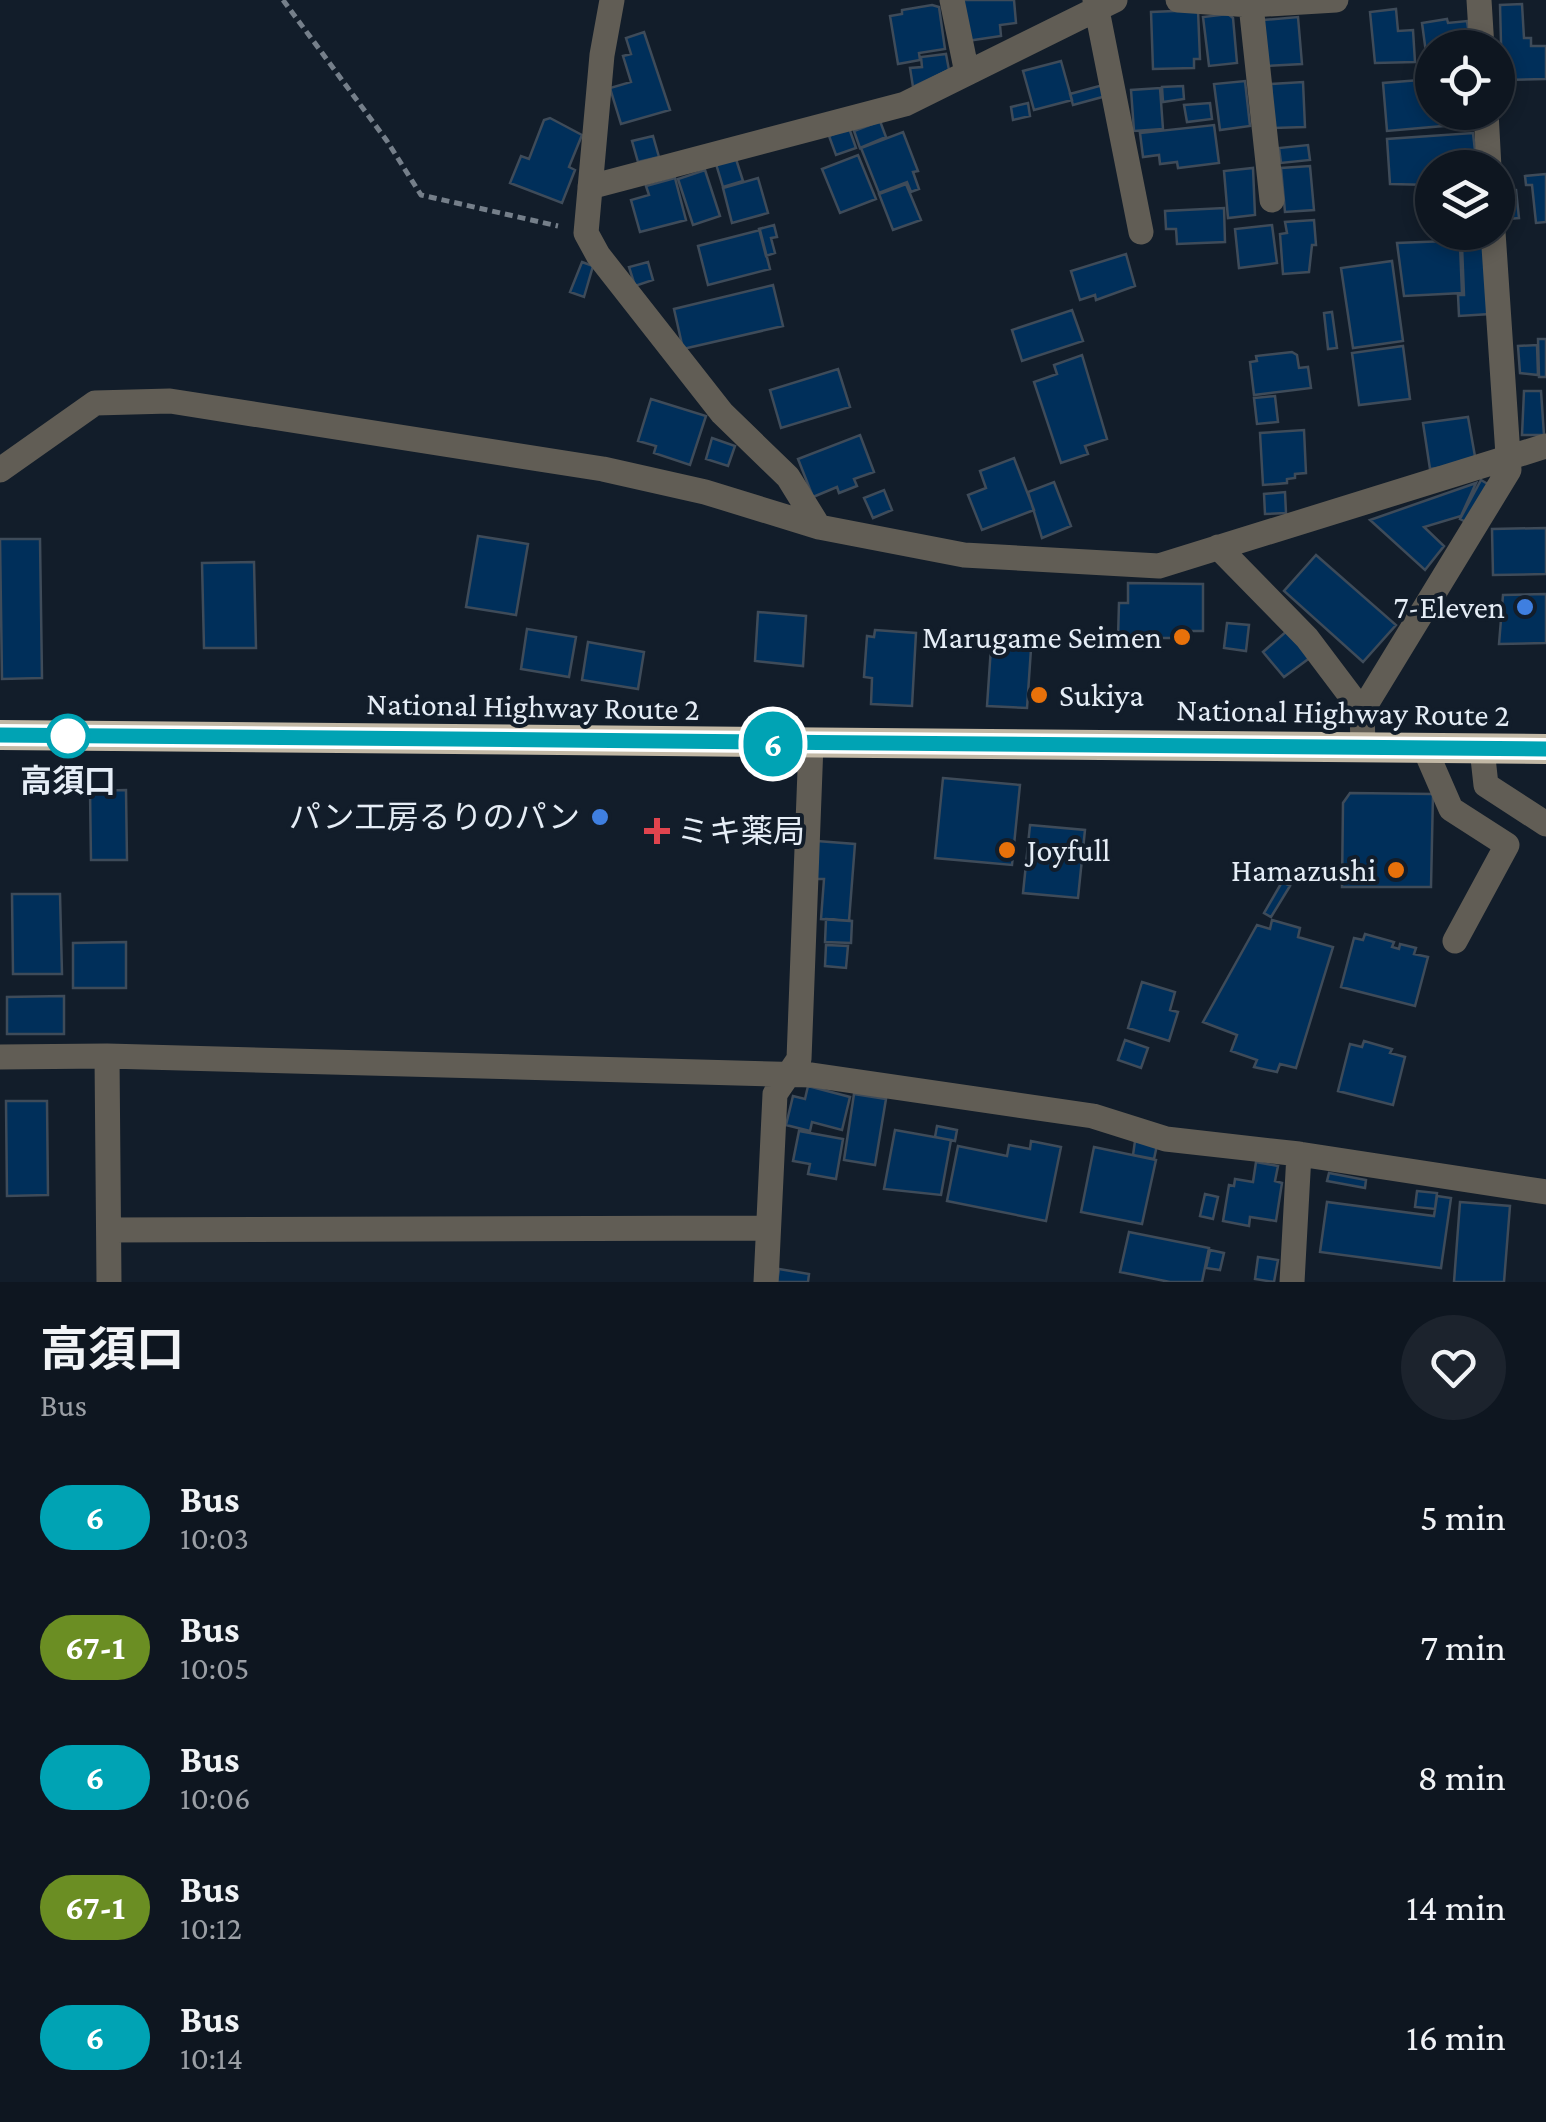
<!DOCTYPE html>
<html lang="en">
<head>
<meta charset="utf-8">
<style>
	:root { --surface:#0e1620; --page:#1c232d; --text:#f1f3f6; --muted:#9b9fa5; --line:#2e353e }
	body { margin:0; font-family:"Crimson Pro","Noto Sans JP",serif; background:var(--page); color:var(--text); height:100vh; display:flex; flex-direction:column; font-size:38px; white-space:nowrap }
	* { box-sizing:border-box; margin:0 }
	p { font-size:32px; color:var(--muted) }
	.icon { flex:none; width:55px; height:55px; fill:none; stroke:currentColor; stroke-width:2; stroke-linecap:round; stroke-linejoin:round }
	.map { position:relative; height:1282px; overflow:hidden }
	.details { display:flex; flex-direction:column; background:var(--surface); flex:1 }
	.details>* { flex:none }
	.badge { padding:0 20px; border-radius:32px; font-size:35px; line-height:65px }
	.controls { position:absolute; left:1415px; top:30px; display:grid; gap:20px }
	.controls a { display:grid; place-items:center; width:100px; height:100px; border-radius:50%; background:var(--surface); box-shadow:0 5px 15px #0003,0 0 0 2px var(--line); font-size:50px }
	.map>.badge { position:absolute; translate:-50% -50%; box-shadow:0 0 0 5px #fff }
	.round { display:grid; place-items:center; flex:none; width:105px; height:105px; border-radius:52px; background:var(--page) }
	.headline { display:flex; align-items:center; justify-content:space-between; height:170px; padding:0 40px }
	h1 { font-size:48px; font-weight:700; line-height:75px }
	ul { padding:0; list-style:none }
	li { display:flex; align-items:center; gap:30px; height:130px; padding:0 40px }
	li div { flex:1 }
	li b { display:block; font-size:38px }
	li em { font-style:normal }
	li .badge { min-width:110px; font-weight:700; text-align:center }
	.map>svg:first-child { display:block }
	.building { fill:#002f5a; stroke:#3e4b59; stroke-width:2.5 }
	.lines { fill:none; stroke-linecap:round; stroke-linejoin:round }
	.path { stroke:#757f8a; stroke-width:5; stroke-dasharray:8 5; stroke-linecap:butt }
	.minor { stroke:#615d55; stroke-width:25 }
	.highway { stroke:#c2b8a5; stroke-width:30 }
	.line-casing { stroke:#fff; stroke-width:22 }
	.line { stroke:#00a3b4; stroke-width:15 }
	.shop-dot { fill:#3f7fe0; stroke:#121d2a; stroke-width:4 }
	.food-dot { fill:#e8710a; stroke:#121d2a; stroke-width:4 }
	.stop-dot { fill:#fff; stroke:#00a3b4; stroke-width:5 }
	.health-dot { fill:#e0444e; stroke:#121d2a; stroke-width:4 }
	.labels { text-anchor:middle; stroke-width:8; stroke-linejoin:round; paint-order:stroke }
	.poi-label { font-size:32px; fill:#e5edf6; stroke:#121d2a; text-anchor:end }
	.street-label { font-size:32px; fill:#e5edf6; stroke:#121d2a }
	.stop-label { font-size:32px; font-weight:bold; fill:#e5edf6; stroke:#121d2a }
</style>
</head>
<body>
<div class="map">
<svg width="1546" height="1282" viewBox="0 0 1546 1282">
	<rect width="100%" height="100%" fill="#121d2a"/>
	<!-- building -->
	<path class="building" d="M961,0H1014L1016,23L1000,25L1001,36L967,41Z
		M1522,4L1524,38H1531V46H1546V79L1502,80L1500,5Z
		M932,5L939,7L945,49L919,53L920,60L898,64L890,16L902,14V10Z
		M1396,9L1398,31L1413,30L1415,62L1375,63L1370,12Z
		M1198,10L1200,59H1194V68L1153,69L1151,12Z
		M1228,14L1233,18L1237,63L1209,66L1203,17Z
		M1298,17L1302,64L1266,66L1263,20Z
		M1447,19L1448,23L1467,21L1471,48H1432V59L1427,60L1422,23Z
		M644,32L670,110L621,124L610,88L631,82L623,56L631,54L626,38Z
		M946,54L949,70L913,87L910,68L922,67L921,57Z
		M1061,61L1072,100L1034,110L1023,71Z
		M1432,79V112H1442L1443,126L1387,131L1383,83Z
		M1245,81L1250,126L1220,130L1214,84Z
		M1303,82L1305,127L1273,128L1271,84Z
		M1103,85L1106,96L1073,105L1070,94Z
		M1183,86L1184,99L1163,102L1162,87Z
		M1160,88L1163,129L1134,131L1131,90Z
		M1028,103L1030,116L1013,120L1011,107Z
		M1210,103L1212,119L1187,122L1184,105Z
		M550,118L582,135L569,167L575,170L562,203L510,183L521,156L529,159L544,120Z
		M880,121L886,137L860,148L854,131Z
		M1214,125L1219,163L1178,168L1177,162L1160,164L1159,155L1143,157L1140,133Z
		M849,128L856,148L836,155L829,136Z
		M903,132L918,171L913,172L919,189L911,192L907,182L879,193L861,148Z
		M1473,133L1477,168H1432V185L1390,184L1387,139Z
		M653,136L659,157L638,162L632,141Z
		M1308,145L1310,160L1281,163L1279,148Z
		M858,155L876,199L840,213L822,169Z
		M736,159L743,181L723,187L716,164Z
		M1310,166L1314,210L1285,212L1281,168Z
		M1253,168L1255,215L1228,218L1224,171Z
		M705,170L720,216L693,225L678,179Z
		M1546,174V222L1536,223L1532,185H1526L1525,176Z
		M675,178L686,220L640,232L631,200L649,195L646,186Z
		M758,178L768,213L732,223L723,188Z
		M906,184L921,220L893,230L879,194Z
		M1516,190L1519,218L1508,219L1506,191Z
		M1224,208L1225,242L1177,244L1176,229H1166L1165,211Z
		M1314,220L1316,245H1312L1309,272L1283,274L1280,234L1287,233L1285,222Z
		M774,225L777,237L771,238L775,253L766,256L759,229Z
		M1272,225L1277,263L1239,268L1235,229Z
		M760,230L770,269L708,285L698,246Z
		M1447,241V246L1460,245L1462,293L1404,296L1397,243Z
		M1486,244L1490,314L1459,316L1458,295H1464L1462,246Z
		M1126,254L1135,286L1096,300L1095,295L1080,300L1071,271Z
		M1392,261L1403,341L1353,348L1341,268Z
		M582,262L593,266L584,297L570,292Z
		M648,262L653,280L635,286L629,267Z
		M773,285L783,326L683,349L674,309Z
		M1072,310L1083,341L1022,361L1012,330Z
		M1332,312L1337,348L1328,349L1324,313Z
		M1538,339H1546V377H1539Z
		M1537,345L1538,375L1520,373L1518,346Z
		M1403,346L1410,399L1359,405L1352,353Z
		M1292,352L1297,355L1299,368L1308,367L1311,388L1254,395L1250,362L1257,361L1256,356Z
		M1082,355L1107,439L1085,446L1088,454L1061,463L1034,382L1057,374L1054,365Z
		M838,369L850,407L781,428L770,390Z
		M1524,391H1541L1544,435H1522Z
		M1275,396L1278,422L1257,424L1254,398Z
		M651,399L706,416L690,465L654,453L656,446L638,441Z
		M1468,417L1476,462L1430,469L1423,423Z
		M1304,430L1306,473L1295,474V478L1287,479V483L1263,485L1260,433Z
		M860,435L874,472L854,479L857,486L839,493L837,487L813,497L798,459Z
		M712,438L735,446L728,466L706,459Z
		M1014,458L1034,510L982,530L968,495L986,488L980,471Z
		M1481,480L1491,486L1470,524L1460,519Z
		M1054,482L1071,526L1042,538L1028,492Z
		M1476,483L1461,516L1424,527L1444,546L1425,570L1370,520Z
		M884,490L892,510L873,518L864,498Z
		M1285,492L1286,513L1265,514L1264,494Z
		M1546,528V574L1493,575L1492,529Z
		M478,536L528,544L516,615L466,607Z
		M0,539H40L42,678L2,679Z
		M1316,555L1396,625L1363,662L1284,591Z
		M254,562L256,648H204L202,563Z
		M1128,583L1203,584V631H1178V638H1118L1119,603H1128Z
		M1546,594V643L1499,644L1503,595Z
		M758,612L806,616L803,666L755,661Z
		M1227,623L1249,625L1246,651L1224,648Z
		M527,629L576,637L569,677L521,669Z
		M1289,629L1311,657L1284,677L1263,652Z
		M875,630L916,633L912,706L871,704L872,678L864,677L867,636L874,637Z
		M588,642L644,652L638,689L582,680Z
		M991,647L1031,649L1027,708L987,706Z
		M943,778L1020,785L1012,865L935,858Z
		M126,790L127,860H91L90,791Z
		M1350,793L1433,794L1431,887H1342L1343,803Z
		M1030,825L1085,830L1078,898L1023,893Z
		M817,841L855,844L849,921L821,919L824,879H815Z
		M1282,882L1290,886L1271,917L1264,913Z
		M12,894H60L62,974H13Z
		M826,919L852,921L851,943L825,942Z
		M1272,920L1300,928L1298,937L1333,947L1296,1068L1280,1064L1277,1072L1254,1067L1257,1060L1231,1051L1237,1035L1203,1022L1257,925L1270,929Z
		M1365,934L1394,942L1392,947L1399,949L1400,944L1416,948L1414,954L1428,957L1415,1006L1341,987L1354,938L1363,940Z
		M126,942V988H73V943Z
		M826,945L848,946L846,968L825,966Z
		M1142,982L1175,992L1170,1010L1178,1012L1169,1041L1128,1028Z
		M64,996V1034H7V997Z
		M1125,1040L1148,1048L1141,1068L1118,1060Z
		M1364,1041L1392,1049L1390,1053L1405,1057L1393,1105L1338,1091L1350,1044L1362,1047Z
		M808,1086L850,1097L842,1130L812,1122L810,1131L786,1125L793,1096L805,1099Z
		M854,1094L886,1099L875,1165L844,1160Z
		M6,1101H47L48,1195L7,1196Z
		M937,1126L957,1130L955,1141L935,1137Z
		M895,1130L951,1140L941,1195L884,1189Z
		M799,1131L843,1139L836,1179L808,1174L810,1164L793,1161Z
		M1031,1141L1061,1147L1046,1221L947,1201L958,1146L1007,1156L1009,1145L1030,1149Z
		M1135,1141L1157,1145L1154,1159L1133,1155Z
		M1094,1147L1156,1160L1142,1224L1081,1212Z
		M1256,1162L1278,1166L1275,1181L1282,1183L1276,1221L1250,1217L1249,1226L1223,1221L1229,1185L1234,1186L1235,1179L1253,1182Z
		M1329,1173L1366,1180L1365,1188L1327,1181Z
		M1417,1191L1437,1193L1435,1209L1415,1207Z
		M1205,1194L1218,1197L1213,1219L1200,1216Z
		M1437,1196L1451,1198L1441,1268L1320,1252L1327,1202L1434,1216Z
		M1460,1202L1510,1206L1504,1282H1454Z
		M1129,1232L1209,1248L1202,1282H1170L1120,1272Z
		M1210,1250L1224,1253L1220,1270L1206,1268Z
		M1258,1257L1278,1260L1274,1282L1255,1279Z
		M779,1269L809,1274L808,1282H777Z"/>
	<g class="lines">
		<!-- path -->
		<path class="path" d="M283,0L387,141L421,195L558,226"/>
		<!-- minor -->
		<path class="minor" d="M612,0L602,55L586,233L598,255L722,413L788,477L819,527
			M952,0L967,73
			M1095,0L1141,232
			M1178,0L1251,5L1336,0
			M1479,0L1482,48
			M1251,5L1272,200
			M1486,112L1489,168
			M590,187L905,104L1115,0
			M0,470L95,403L170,401L603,469L705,492L819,527L964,555L1159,566L1546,446
			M1218,547L1307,638L1362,711L1363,745
			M1362,711L1509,470L1493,232
			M1424,747L1451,809L1507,845L1455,941
			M1482,749L1486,785L1546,824
			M107,1056L109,1282
			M0,1057L107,1056L812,1075L1093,1116L1166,1139L1299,1154L1546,1192
			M109,1230L768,1228
			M766,1282L775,1094L799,1059L811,744
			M1292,1282L1299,1154"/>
		<!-- highway -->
		<path class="highway" d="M0,735L1546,749"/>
	</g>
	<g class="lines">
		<!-- line casing -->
		<g class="line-casing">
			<path id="line" d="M0,735L1546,749"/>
		</g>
		<!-- line -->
		<use href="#line" class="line"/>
	</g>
	<!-- markers -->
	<g class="shop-dot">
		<circle cx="1525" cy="607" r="10"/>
		<circle cx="600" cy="817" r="10"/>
	</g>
	<g class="food-dot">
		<circle cx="1182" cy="637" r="10"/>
		<circle cx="1039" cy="695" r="10"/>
		<circle cx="1007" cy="850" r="10"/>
		<circle cx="1396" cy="870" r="10"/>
	</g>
	<circle class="stop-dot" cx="68" cy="736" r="20"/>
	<path class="health-dot" d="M652 816h10v10h10v10h-10v10h-10v-10h-10v-10h10z"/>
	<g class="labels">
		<!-- poi labels -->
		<g class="poi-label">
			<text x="1505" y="618">7-Eleven</text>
			<text x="1162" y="648">Marugame Seimen</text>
			<text x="1059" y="706" text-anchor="start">Sukiya</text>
			<text x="580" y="828">パン工房るりのパン</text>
			<text x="677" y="842" text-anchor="start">ミキ薬局</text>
			<text x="1027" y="861" text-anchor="start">Joyfull</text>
			<text x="1376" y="881">Hamazushi</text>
		</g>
		<!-- street labels -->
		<g class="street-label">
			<text transform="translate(533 706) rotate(1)" y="11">National Highway Route 2</text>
			<text transform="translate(1343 712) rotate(1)" y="11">National Highway Route 2</text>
		</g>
		<!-- stop labels -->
		<g class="stop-label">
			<text x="68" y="792">高須口</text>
		</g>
	</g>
</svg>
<div class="controls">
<a><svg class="icon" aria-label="locate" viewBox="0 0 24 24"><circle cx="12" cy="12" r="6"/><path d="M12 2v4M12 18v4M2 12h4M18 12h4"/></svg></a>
<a><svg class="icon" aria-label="layers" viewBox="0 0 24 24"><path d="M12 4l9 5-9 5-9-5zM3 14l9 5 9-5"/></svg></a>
</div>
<b class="badge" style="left:773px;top:744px;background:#00a3b4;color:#fff">6</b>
</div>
<section class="details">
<div class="headline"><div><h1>高須口</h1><p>Bus</p></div><a class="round"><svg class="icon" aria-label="heart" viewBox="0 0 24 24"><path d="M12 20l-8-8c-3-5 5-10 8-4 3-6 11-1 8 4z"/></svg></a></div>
<ul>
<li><span class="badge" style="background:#00a3b4;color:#fff">6</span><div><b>Bus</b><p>10:03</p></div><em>5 min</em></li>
<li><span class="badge" style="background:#6b8e23;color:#fff">67-1</span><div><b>Bus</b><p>10:05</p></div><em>7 min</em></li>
<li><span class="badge" style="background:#00a3b4;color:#fff">6</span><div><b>Bus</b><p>10:06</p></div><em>8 min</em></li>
<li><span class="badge" style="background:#6b8e23;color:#fff">67-1</span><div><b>Bus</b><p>10:12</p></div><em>14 min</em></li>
<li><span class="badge" style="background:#00a3b4;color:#fff">6</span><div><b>Bus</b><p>10:14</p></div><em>16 min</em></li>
</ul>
</section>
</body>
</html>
